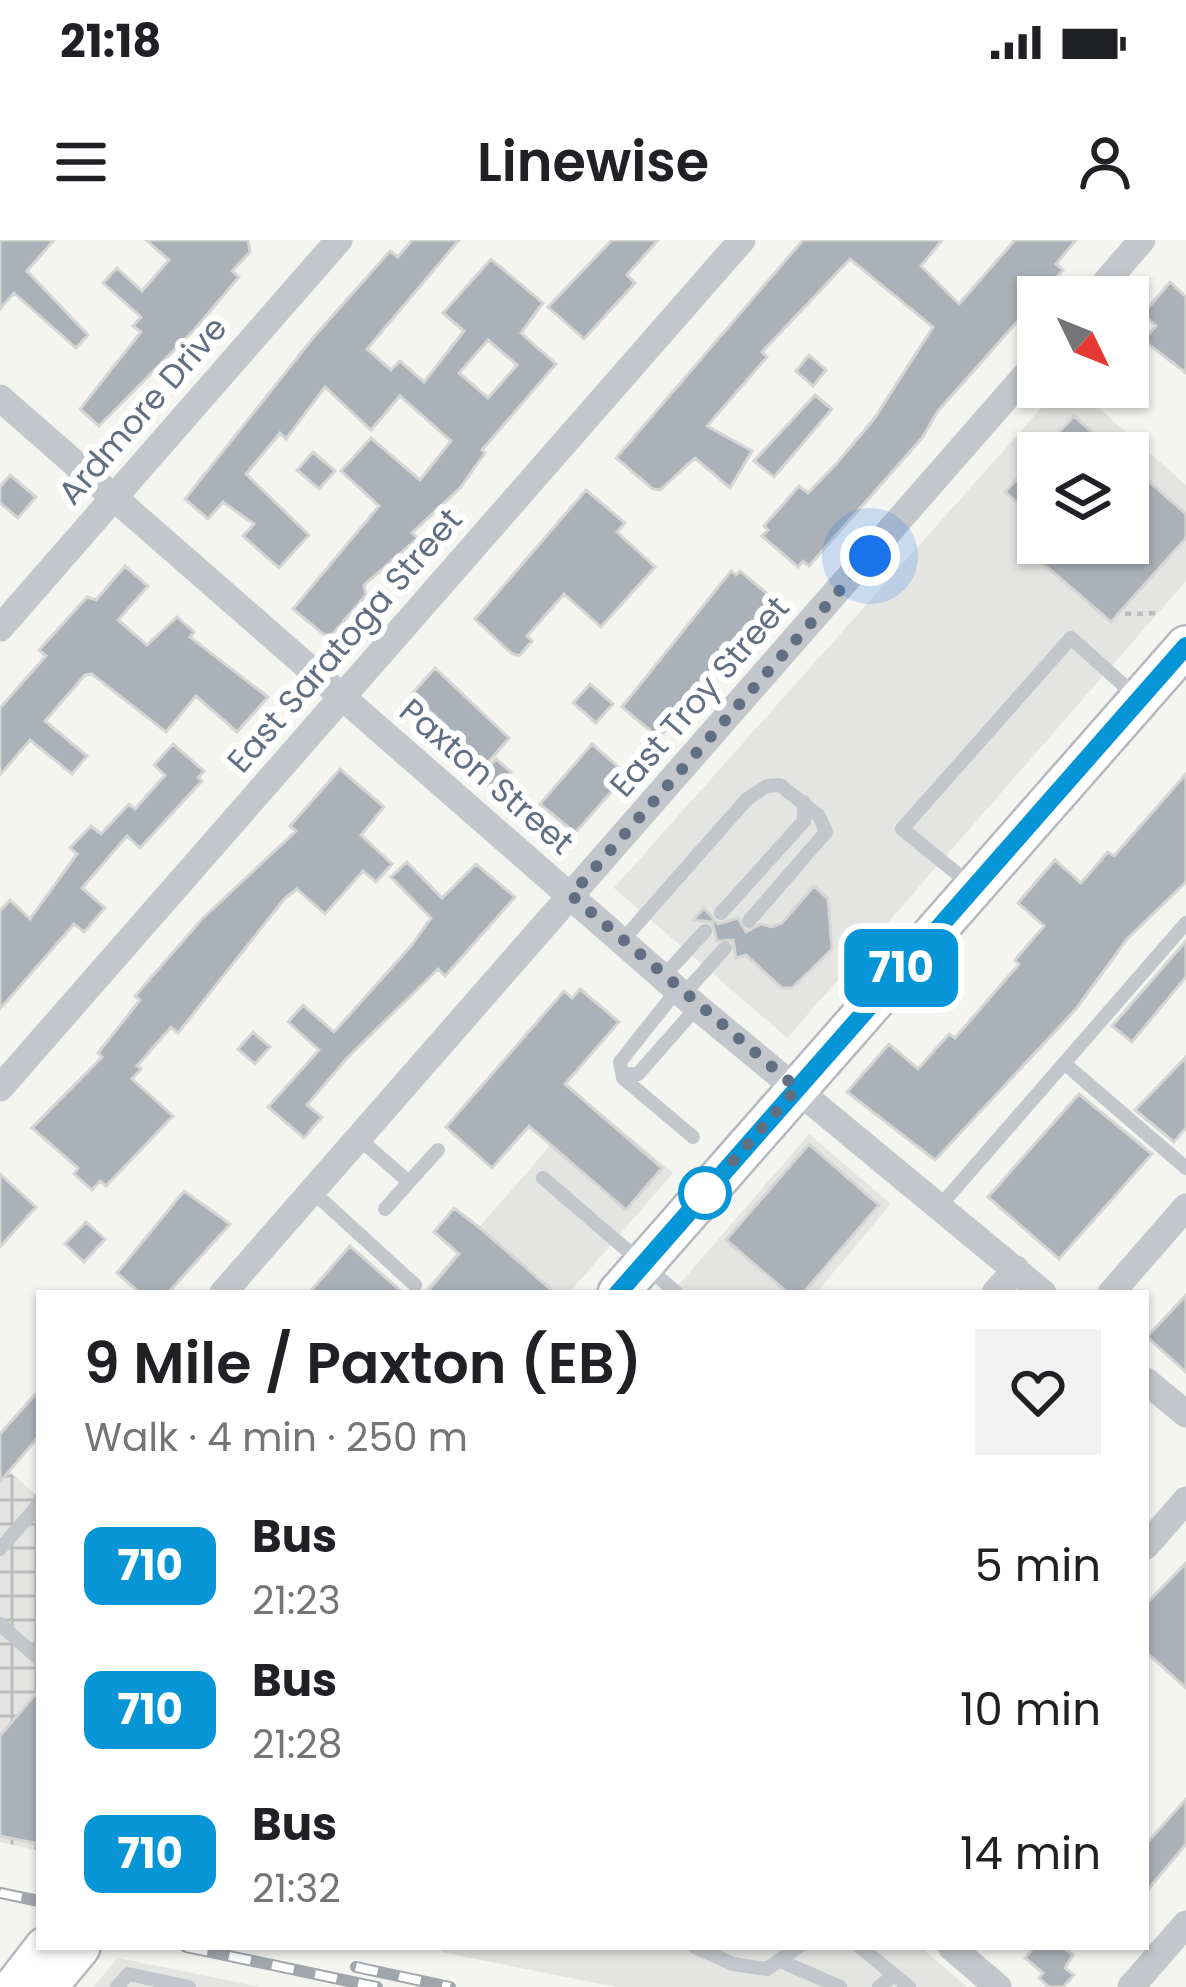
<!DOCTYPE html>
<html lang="en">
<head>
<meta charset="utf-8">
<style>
	:root { --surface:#fff; --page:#f2f2f2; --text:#202124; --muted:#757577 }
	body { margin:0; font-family:Poppins,sans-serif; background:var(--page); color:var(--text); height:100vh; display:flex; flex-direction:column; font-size:45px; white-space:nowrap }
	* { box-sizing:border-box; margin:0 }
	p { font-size:39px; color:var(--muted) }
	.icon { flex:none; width:66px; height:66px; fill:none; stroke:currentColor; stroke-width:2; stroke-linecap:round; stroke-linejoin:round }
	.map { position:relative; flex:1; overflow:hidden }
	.sheet { position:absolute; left:36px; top:1050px; width:1113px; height:660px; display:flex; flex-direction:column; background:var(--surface); border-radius:0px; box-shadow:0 3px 9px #0004 }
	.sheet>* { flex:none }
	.badge { padding:0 24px; border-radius:18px; font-size:42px; line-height:78px }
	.needle { width:78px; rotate:133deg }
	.controls { position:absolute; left:1017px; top:36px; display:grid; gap:24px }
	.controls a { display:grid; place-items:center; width:132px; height:132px; border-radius:0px; background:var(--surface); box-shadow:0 3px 9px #0004; font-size:60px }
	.you { position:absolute; width:60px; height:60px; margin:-30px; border:9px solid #fff; border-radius:50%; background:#1a73e8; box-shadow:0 0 0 18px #1a73e833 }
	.map>.badge { position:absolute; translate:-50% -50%; box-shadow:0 0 0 6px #fff }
	.round { display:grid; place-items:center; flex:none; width:126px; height:126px; border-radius:0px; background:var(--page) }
	.head { display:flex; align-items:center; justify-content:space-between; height:204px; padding:0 48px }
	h1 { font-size:57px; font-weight:600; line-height:90px }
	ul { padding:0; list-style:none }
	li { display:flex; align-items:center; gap:36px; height:144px; padding:0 48px }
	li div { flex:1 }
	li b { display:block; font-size:45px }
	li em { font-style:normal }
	li .badge { min-width:132px; font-weight:700; text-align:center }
	.status { display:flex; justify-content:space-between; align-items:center; height:84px; padding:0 60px; background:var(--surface); direction:ltr }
	.status svg { height:33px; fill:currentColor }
	header { display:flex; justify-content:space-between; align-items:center; height:156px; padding:0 48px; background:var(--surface); font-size:54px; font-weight:600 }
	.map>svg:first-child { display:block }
	.built { fill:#e4e5e3; fill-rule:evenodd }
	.industrial { fill:url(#industrial-grid) }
	.building { fill:#abb1b8; stroke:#d5d5d3; stroke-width:3; fill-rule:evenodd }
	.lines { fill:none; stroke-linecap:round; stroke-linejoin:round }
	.secondary-casing { stroke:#b5b9be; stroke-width:44 }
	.path { stroke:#babcbf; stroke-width:4.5; stroke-dasharray:6 6; stroke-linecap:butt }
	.service { stroke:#c3c6ca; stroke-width:14 }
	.minor { stroke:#c3c6ca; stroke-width:27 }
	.secondary { stroke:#fff; stroke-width:39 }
	.rail-casing { stroke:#a1a6ad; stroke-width:12 }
	.rail { stroke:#fff; stroke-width:8; stroke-dasharray:22; stroke-linecap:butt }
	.line-casing { stroke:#fff; stroke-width:27 }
	.line { stroke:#0696d7; stroke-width:18 }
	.walk { stroke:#616f82; stroke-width:12; stroke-dasharray:0 21.6 }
	.stop-dot { fill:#fff; stroke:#0696d7; stroke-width:6 }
	.labels { text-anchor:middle; stroke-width:12; stroke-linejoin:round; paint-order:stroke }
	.street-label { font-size:33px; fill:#616f82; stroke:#fff }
</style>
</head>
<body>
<div class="status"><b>21:18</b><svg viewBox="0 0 49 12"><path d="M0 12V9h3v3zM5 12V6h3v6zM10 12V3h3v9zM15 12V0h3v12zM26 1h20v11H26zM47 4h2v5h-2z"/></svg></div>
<header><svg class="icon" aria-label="menu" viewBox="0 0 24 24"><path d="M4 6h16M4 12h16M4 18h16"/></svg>Linewise<svg class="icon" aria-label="person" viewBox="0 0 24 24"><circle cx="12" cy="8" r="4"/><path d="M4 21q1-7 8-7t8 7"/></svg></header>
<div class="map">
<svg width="1186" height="1747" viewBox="0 0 1186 1747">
	<defs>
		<pattern id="industrial-grid" width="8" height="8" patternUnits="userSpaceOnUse" patternTransform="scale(3)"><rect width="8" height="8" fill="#e4e5e3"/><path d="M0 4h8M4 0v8" fill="none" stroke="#bcbebd"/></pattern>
	</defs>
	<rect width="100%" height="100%" fill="#f4f4f0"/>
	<!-- built -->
	<path class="built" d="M1060,147H1075L1186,245V341L787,798L614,648ZM1038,213H1128V303H1038Z
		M588,862L673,933L569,1053H422Z
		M809,894L891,964L816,1053H672Z
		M445,1707H921L967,1747H616L441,1712Z
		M118,1718L261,1747H93Z"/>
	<!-- industrial -->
	<path class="industrial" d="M0,1224L39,1257V1611L0,1602Z"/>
	<!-- building -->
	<path class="building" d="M0,0H54L27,31L88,95L76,108L14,53L0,69Z
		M146,0H248L250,12L232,31L239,37L195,89L99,186L80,169L141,92L133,86L141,77L103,43L117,28L142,51L169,20Z
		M412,0H459L367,109L391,130L400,121L424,142L464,91L443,73L491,19L543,63L521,93L556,124L482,210L485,213L460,248L412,293L418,298L364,345L366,355L331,396L323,394L293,369L379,266L341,231L371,198L420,240L451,201L400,156L371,190L325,147L286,199L280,193L246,234L309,295L279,328L243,296L254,284L223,262L208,279L185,259L313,98L390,11L398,17ZM488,100L517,125L488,158L459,133Z
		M612,0H658L627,35L635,43L584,99L548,67Z
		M803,0H942L921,26L959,64L1015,0H1076L1056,24L1063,30L938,171L922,198L809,326L803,321L798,327L762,296L768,290L764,286L799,246L808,253L837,223L874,179L933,87L850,19L762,112L767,117L707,186L752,211L730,248L695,218L660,250L653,249L616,218Z
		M1170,42L1186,57V133L1143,100L1156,86L1143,74Z
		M809,115L826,130L813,146L796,131Z
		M815,155L832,169L774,237L754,221Z
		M1074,176L1116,213H1040Z
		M313,212L335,231L319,249L297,230Z
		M1038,216V281L1005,252Z
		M1128,223L1186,274V298L1111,382L1033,315L1044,303H1128Z
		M10,235L36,257L18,278L0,263V247Z
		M586,250L625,283L617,292L655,327L601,387L564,354L527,396L532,401L519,416L511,413L475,379Z
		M125,326L148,346L118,380L147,405L177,377L194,392L190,397L268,457L237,492L196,456L166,492L92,434L85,435L45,481L87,516L72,534L30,500L0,535V468L46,416L39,410L87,357L96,360Z
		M731,331L736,335L740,331L776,361L659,498L622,467Z
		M435,428L509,498L485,526L412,454Z
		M590,444L613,464L596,483L573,463Z
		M173,504L204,531L198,538L202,541L140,608L127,596L82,648L105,668L84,692L74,684L0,769V671L10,660L30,679L77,614L70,608L91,586L101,594L129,564L135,569L165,535L154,525Z
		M592,504L623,531L616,539L620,542L575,593L540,564Z
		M496,519L511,532L495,551L480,538Z
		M340,529L384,567L361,595L392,624L376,642L363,631L325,674L297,649L285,658L178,793L171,787L137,826L141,829L132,839L173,876L106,946L100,941L92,950L74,934L78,928L32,888L102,817L98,813L140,760L135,756L202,679L296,591L290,586Z
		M1186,534V642L1127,699L1076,769L935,920L847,852L889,804L918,829L949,794L955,798L1019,724L1015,720L1044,686L1018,663L1055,620L1081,643L1108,612L1114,616Z
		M407,622L442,658L476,624L515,657L445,736L438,729L347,818L307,865L322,877L304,898L268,867L319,810L288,782L303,765L334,792L411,706L431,678L391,637Z
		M814,646L828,659L832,709L792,748H782L746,715L736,718L733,700L717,701L712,682L693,680L704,668L718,684L738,678L746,692L761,684L772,687L782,683Z
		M1186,701V737L1132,802L1112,786Z
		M580,749L619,782L565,844L662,928L626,970L529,886L492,928L446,887L564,751L572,758Z
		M253,792L270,807L255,824L238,809Z
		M1186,817V888L1174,902L1135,870Z
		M1079,854L1152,914L1059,1019L988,957Z
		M809,904L879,965L803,1053H788L726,1000Z
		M0,934L36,967L0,1007Z
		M184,951L230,984L168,1053H140L117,1033Z
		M454,968L481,989L555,1053H426L459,1014L434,992Z
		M86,982L105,999L84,1022L65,1004Z
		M350,1006L403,1053H309Z
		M1186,1055V1132L1147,1097Z
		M39,1150V1196L0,1242V1194Z
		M1186,1323V1448L1146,1412V1364Z
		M39,1450V1604L0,1596V1496Z
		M1186,1559V1604L1146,1652V1604Z
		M1034,1707H1063L1073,1715L1065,1728L1074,1735L1063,1747H1049L1039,1738L1043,1733L1025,1718Z"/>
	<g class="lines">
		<!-- secondary casing -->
		<g class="secondary-casing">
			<path id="secondary" d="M618,1053L1186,406
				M14,1747L45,1707
				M47,1747L80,1707"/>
		</g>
		<!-- path -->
		<path class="path" d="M1125,374L1160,373"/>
		<!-- service -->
		<path class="service" d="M971,645L902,589L1071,398L1138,458
			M721,673L804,581V562
			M622,701L747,559L767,546L780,545L819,576L826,592L749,681
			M663,737L705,691
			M677,750L620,822L623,838L693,897
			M683,755L725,708
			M1064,823L1186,928
			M623,834H638L697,767
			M358,898L409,942L438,910
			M543,938L677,1053
			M312,951L415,1045
			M940,966L1186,683
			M385,969L409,942
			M0,1309L39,1264
			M0,1384L39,1419
			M695,1707L733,1724L767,1729L798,1707
			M860,1707L909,1747
			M783,1722L840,1747
			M117,1747L128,1734L189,1747
			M879,1747L894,1735"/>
		<!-- minor -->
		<path class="minor" d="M1093,57L1142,0
			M0,158L697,767L1043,1053
			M0,388L339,0
			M0,848L742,0
			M223,1053L1038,121
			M995,1053L1016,1029
			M1111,1053L1186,967
			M1146,1141L1186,1174
			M1146,1306L1186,1260
			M951,1707L998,1747
			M1131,1747L1186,1684"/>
		<!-- secondary -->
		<use href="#secondary" class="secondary"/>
		<!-- rail casing -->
		<g class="rail-casing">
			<path id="rail" d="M0,1653L39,1661
				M186,1707L377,1747
				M356,1727L450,1747"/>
		</g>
		<!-- rail -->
		<use href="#rail" class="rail"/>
	</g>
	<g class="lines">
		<!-- line casing -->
		<g class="line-casing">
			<path id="line" d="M618,1053L1186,406"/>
		</g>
		<!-- line -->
		<use href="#line" class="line"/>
		<!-- walk -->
		<path class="walk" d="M705,953L797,848L571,655L870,316"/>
	</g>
	<!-- markers -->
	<circle class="stop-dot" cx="705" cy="953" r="24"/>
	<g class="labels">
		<!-- street labels -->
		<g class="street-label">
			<text transform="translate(142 170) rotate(-49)" y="12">Ardmore Drive</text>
			<text transform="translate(344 400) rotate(-49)" y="12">East Saratoga Street</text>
			<text transform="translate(699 456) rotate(-49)" y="12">East Troy Street</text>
			<text transform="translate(487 536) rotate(41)" y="12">Paxton Street</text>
		</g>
	</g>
</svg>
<div class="controls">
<a><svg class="needle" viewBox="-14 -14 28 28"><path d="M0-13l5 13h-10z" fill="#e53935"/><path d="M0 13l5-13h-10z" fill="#757577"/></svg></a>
<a><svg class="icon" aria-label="layers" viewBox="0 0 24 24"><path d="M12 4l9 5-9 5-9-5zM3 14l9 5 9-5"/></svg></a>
</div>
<div class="you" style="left:870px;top:316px"></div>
<b class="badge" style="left:901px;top:728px;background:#0696d7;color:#fff">710</b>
<section class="sheet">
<div class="head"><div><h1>9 Mile / Paxton (EB)</h1><p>Walk · 4 min · 250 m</p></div><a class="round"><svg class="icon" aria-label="heart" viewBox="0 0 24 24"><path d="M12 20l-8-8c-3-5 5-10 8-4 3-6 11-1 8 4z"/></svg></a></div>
<ul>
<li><span class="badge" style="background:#0696d7;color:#fff">710</span><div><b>Bus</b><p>21:23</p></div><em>5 min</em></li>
<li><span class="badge" style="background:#0696d7;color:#fff">710</span><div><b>Bus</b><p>21:28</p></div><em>10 min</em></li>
<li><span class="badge" style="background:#0696d7;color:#fff">710</span><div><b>Bus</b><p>21:32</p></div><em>14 min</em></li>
</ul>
</section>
</div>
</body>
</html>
